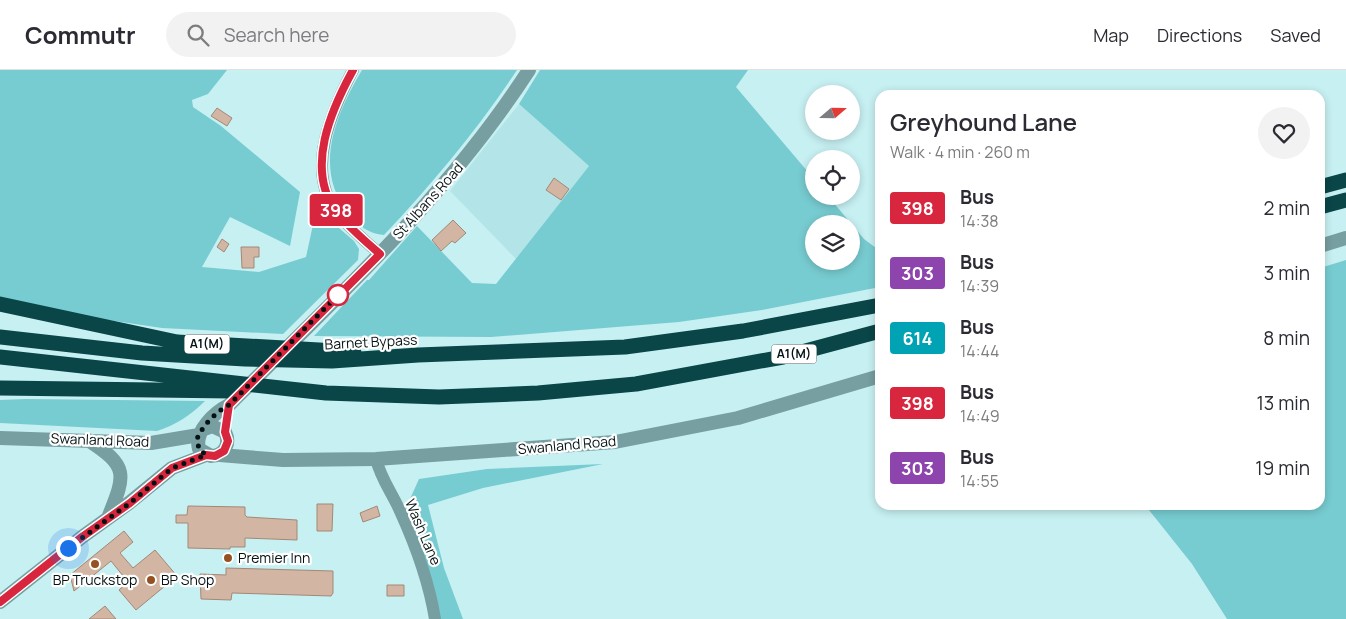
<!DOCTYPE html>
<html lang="en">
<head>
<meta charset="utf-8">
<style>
	:root { --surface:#fff; --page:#f2f2f3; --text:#2b2b33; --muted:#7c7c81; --line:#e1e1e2 }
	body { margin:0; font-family:Manrope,sans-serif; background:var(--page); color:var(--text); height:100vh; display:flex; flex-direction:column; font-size:19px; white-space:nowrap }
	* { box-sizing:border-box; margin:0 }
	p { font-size:16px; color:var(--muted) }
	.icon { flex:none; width:28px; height:28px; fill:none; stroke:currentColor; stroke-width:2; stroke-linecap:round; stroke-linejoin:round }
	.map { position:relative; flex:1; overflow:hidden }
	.drawer { position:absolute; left:875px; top:20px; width:450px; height:420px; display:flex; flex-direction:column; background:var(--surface); border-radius:15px; box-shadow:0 2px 8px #0003 }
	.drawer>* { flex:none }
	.badge { padding:0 10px; border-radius:4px; font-size:18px; line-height:32px }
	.needle { width:32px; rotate:70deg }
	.tools { position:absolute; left:805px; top:15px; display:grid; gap:10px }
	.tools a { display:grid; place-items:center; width:55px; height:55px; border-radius:50%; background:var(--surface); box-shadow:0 2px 8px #0003; font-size:25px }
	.you { position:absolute; width:25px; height:25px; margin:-12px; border:4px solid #fff; border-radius:50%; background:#1a73e8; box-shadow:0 0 0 8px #1a73e833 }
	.map>.badge { position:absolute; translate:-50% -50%; box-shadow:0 0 0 2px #fff }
	.round { display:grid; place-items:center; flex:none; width:52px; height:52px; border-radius:26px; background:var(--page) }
	.headline { display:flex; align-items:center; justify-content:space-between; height:85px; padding:0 15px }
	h1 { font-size:24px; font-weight:600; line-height:38px }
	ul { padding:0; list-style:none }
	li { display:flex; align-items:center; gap:15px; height:65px; padding:0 15px }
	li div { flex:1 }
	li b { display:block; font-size:19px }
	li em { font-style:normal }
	li .badge { min-width:55px; font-weight:700; text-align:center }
	header { display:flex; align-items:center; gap:30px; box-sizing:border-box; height:70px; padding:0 25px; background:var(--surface); border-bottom:1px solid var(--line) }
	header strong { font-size:24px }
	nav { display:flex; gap:28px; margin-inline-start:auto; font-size:18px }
	.search { width:350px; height:45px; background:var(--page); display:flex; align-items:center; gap:12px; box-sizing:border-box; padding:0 18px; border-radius:28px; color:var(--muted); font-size:19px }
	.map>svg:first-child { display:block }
	.built { fill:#b3e5e8 }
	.green { fill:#77ccd1; fill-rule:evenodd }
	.building { fill:#d2b5a3; stroke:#a38877 }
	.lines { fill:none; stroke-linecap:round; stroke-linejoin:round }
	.minor { stroke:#779ea0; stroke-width:12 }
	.tertiary { stroke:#779ea0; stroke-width:14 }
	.motorway { stroke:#0a4548; stroke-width:15 }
	.line-casing { stroke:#fff; stroke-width:11 }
	.line { stroke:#d7263d; stroke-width:8 }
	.walk { stroke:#041213; stroke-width:5; stroke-dasharray:0 9 }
	.stop-dot { fill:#fff; stroke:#d7263d; stroke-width:2.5 }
	.poi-dot { fill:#945121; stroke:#fff; stroke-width:2 }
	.labels { text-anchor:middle; stroke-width:4.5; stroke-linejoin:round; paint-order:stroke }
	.shield { fill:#fff; stroke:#4f595a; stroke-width:1 }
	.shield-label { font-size:12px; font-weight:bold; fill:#041213 }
	.street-label { font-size:14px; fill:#041213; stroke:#fff }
	.poi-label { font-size:14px; fill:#041213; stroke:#fff; text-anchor:start }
</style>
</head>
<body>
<header>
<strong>Commutr</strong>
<div class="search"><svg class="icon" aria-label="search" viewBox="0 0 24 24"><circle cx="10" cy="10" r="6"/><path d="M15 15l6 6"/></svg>Search here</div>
<nav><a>Map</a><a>Directions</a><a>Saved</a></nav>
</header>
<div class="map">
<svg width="1346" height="549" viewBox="0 0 1346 549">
	<rect width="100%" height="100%" fill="#c7f0f2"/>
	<!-- built -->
	<path class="built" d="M519,34L589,96L516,189L450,121Z"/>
	<!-- green -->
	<path class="green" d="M0,0H227L208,24L192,30L193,37L221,56L300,122L290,176L230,147L202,197L259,202L306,187L316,141L324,137L332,152L354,171L359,179L358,190L283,264L162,258L101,249L0,227Z
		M362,0H517C478,59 432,114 384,165C369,164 359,156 349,144C312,99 336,44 362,0Z
		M540,0H748L736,17L814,109V126H828L864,169L880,181V217L762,240L679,252L491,267L314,266L367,210H369L417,156L472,213L496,214L589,96L519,34ZM814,154H851V191H814Z
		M1346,190V549H1227L1192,494L1145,435H1320V198Z
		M26,329L205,331C191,345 176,355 157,361L0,353V330Z
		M603,394L483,418L428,435L444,498L463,549H438L405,440L419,409L487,399Z"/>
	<!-- building -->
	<path class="building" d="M217,38L232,48L227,56L211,46Z
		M554,108L569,119L561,130L546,120Z
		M453,150L466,163L455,173L452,171L441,181L432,170Z
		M222,169L229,174L224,182L217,177Z
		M241,177H259V187H254V198H242Z
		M317,434H333L332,461H317Z
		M188,436L245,437V445L247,447L297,450V470L245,468V477H230V479L188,478V453H176V445H187Z
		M377,436L380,446L363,452L360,443Z
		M124,461L133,472L120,483L133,498L155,480L177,506L136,540L119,520L128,512L111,491L74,521L70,505Z
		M226,498L333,501V523L331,526L232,523L231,530L201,529L200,504L226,505Z
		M387,515H404V526H387Z
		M105,536L116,549H89Z"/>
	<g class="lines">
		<!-- minor -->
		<path class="minor" d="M353,0C332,40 305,99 336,141C347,156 365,171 380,184
			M376,389C381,409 392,423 400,441C416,476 429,512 435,549"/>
		<!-- tertiary -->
		<path class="tertiary" d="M1320,176L1346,168
			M202,360L212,356L225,362C231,374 224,386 211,386L199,379C194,361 215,342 229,335C335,229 447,127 529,0
			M0,368L151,373L199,365
			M88,370C130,397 125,405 108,448
			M220,385L283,390L376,389L615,372L738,348L880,306
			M0,532L82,467L129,433L172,398L206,385"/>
		<!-- motorway -->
		<path class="motorway" d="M1320,117L1346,110
			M1320,137L1346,130
			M0,234L177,272L354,282
			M0,267L142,283L245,289L332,291L418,285L625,277L743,261L880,235
			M0,287L326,323L439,327L538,323L636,314L783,287L880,261
			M0,318L232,321"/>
	</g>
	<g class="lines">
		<!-- line casing -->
		<g class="line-casing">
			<path id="line" d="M0,532L82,467L130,433L172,398L206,385L215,386L224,381L228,371L225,362L229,335L380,184C365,171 347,156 336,141C305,99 331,40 353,0"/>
		</g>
		<!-- line -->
		<use href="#line" class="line"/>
		<!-- walk -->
		<path class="walk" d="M68,478L130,433L172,398L206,385L199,379L197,369C202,356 217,341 229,335L338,225"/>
	</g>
	<!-- markers -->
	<circle class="stop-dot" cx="338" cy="225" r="10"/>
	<g class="poi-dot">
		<circle cx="228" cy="488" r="5"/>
		<circle cx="95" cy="494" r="5"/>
		<circle cx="151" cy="510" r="5"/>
	</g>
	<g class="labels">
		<!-- shield labels -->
		<g class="shield">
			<rect x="184.5" y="264.5" width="45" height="19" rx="4"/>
			<rect x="771.5" y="274.5" width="45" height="19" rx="4"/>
		</g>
		<g class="shield-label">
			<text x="207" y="278">A1(M)</text>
			<text x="794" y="288">A1(M)</text>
		</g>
		<!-- street labels -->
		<g class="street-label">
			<text transform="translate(428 131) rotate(-48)" y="5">St Albans Road</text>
			<text transform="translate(371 272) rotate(-3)" y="5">Barnet Bypass</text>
			<text transform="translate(100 370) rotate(2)" y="5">Swanland Road</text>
			<text transform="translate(567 375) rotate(-5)" y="5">Swanland Road</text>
			<text transform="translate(423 462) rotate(67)" y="5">Wash Lane</text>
		</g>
		<!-- poi labels -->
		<g class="poi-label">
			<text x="238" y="493">Premier Inn</text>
			<text x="95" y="515" text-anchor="middle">BP Truckstop</text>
			<text x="161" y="515">BP Shop</text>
		</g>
	</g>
</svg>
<div class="tools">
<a><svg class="needle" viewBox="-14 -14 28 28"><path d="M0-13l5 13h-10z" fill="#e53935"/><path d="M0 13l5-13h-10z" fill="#7c7c81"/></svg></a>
<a><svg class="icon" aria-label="locate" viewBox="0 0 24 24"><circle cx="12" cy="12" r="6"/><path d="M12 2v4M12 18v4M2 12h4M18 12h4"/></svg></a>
<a><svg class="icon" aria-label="layers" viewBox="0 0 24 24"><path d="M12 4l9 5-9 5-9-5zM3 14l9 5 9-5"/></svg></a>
</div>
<div class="you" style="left:68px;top:478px"></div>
<b class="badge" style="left:336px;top:140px;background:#d7263d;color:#fff">398</b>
<section class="drawer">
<div class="headline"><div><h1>Greyhound Lane</h1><p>Walk · 4 min · 260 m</p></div><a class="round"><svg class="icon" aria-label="heart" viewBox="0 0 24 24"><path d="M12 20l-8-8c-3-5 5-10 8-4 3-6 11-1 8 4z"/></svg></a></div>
<ul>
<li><span class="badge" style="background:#d7263d;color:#fff">398</span><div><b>Bus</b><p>14:38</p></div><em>2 min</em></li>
<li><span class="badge" style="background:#8e44ad;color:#fff">303</span><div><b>Bus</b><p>14:39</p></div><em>3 min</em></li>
<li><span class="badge" style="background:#00a3b4;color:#fff">614</span><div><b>Bus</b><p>14:44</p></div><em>8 min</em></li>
<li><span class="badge" style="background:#d7263d;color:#fff">398</span><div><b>Bus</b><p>14:49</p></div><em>13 min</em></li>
<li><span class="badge" style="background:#8e44ad;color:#fff">303</span><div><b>Bus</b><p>14:55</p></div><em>19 min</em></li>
</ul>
</section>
</div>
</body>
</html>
